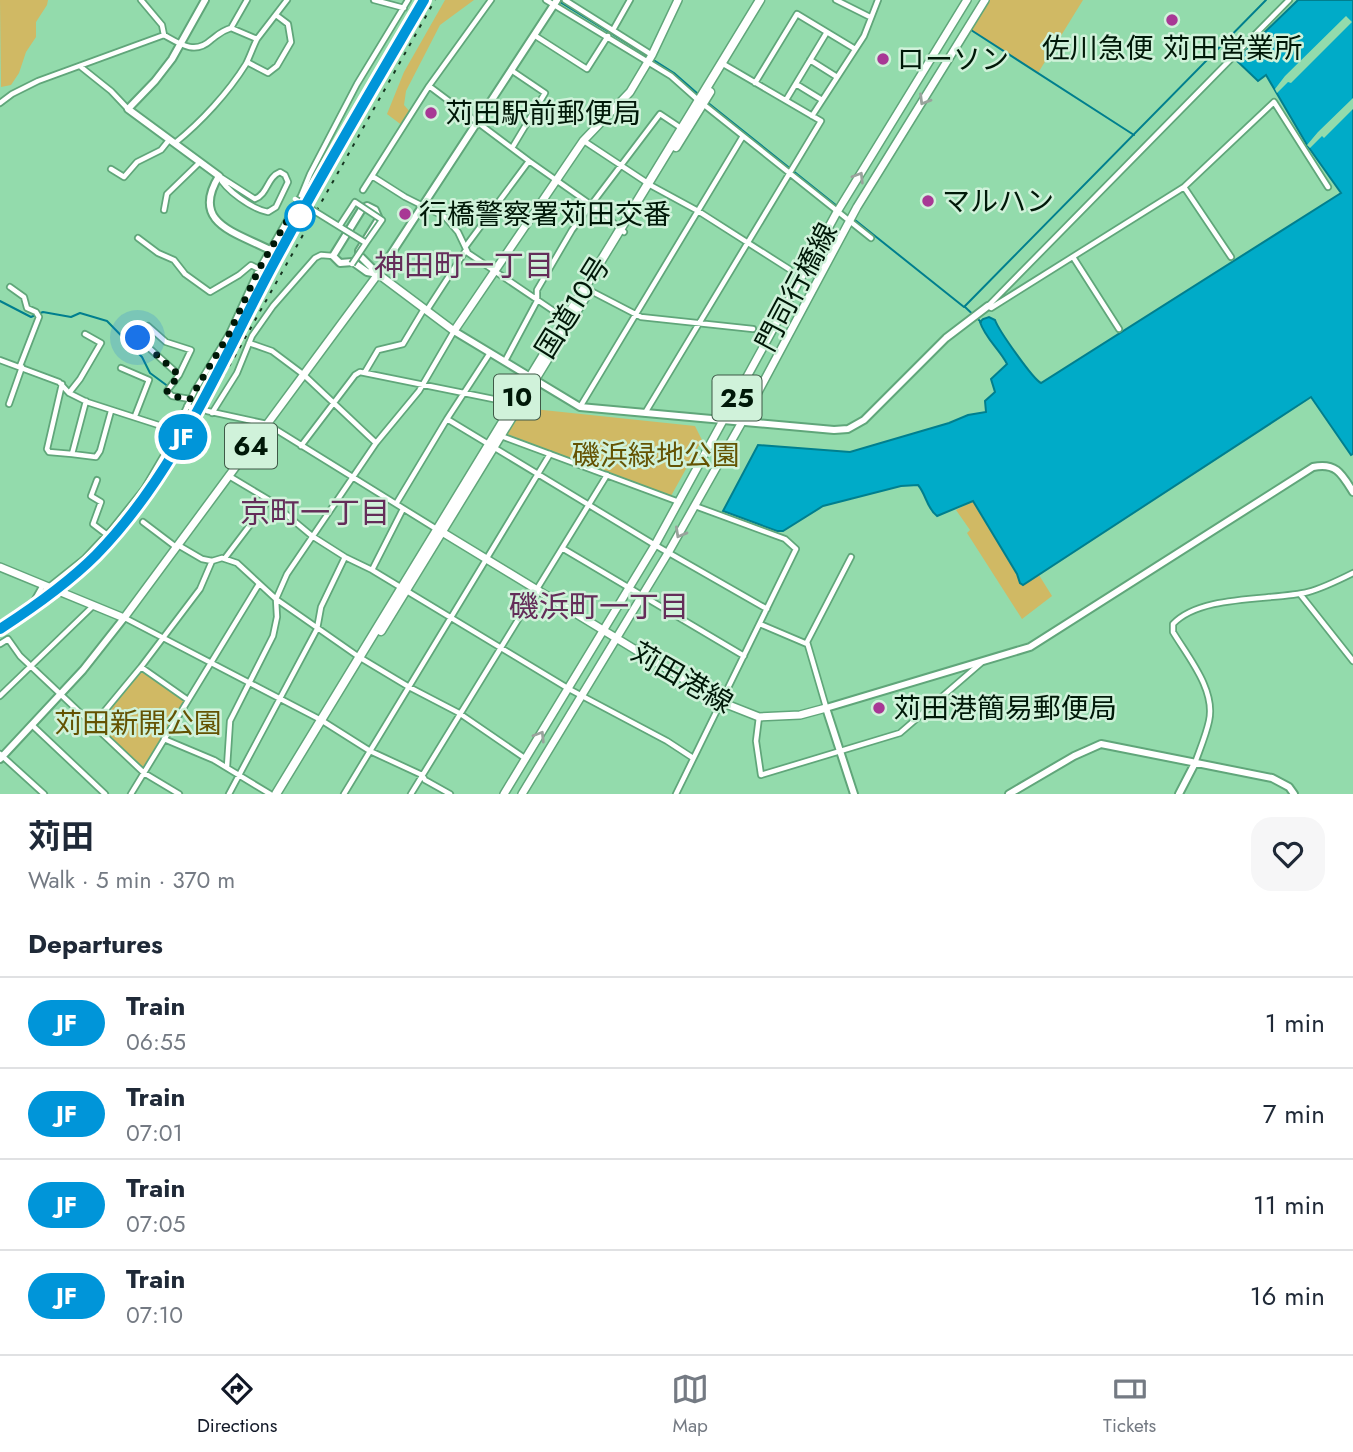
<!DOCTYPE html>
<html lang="en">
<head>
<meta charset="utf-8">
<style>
	:root { --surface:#fff; --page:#f6f6f7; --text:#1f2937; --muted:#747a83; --line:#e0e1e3; --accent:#111827 }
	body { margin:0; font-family:Jost,"Noto Sans JP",sans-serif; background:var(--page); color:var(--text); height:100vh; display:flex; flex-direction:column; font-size:26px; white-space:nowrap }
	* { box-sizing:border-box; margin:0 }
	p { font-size:23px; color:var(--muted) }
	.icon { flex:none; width:38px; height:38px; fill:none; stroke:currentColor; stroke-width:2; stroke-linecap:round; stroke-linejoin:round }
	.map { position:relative; height:794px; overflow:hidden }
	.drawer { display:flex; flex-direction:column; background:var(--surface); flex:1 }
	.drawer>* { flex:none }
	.badge { padding:0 14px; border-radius:23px; font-size:24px; line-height:46px }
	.you { position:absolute; width:35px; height:35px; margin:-18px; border:5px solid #fff; border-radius:50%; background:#1a73e8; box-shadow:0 0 0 10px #1a73e833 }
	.map>.badge { position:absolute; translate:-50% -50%; box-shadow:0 0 0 4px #fff }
	h2 { padding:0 28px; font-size:26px; line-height:63px }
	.round { display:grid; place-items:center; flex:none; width:74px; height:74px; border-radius:21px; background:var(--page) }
	.headline { display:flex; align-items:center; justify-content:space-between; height:119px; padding:0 28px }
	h1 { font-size:33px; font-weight:700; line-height:52px }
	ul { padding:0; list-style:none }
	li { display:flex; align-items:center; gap:21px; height:91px; padding:0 28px; border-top:2px solid var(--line) }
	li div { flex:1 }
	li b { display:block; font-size:26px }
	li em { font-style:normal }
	li .badge { min-width:77px; font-weight:700; text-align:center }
	.dock { display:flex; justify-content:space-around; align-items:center; height:98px; border-top:2px solid var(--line); background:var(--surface); font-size:19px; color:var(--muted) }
	.dock a { display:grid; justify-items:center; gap:4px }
	.dock .active { color:var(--accent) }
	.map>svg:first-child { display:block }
	.green { fill:#d0b964 }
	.water { fill:#00abc8; stroke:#007f8e; stroke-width:2 }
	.pier { fill:#93dbac }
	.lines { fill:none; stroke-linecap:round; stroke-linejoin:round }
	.stream { stroke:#007f8e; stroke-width:2 }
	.street-casing { stroke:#60a67a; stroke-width:8 }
	.secondary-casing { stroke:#60a67a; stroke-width:10 }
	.primary-casing { stroke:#60a67a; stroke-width:10 }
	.highway-casing { stroke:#60a67a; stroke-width:11 }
	.street { stroke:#fff; stroke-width:4.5 }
	.secondary { stroke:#fff; stroke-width:6 }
	.primary { stroke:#fff; stroke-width:7 }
	.highway { stroke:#fff; stroke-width:8 }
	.rail { stroke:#163621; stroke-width:2; stroke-dasharray:3.5 7; stroke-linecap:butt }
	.street-bridge-casing { stroke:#60a67a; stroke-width:8; stroke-linecap:butt }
	.street-bridge { stroke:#fff; stroke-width:4.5 }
	.oneway { stroke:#99a39c }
	.line-casing { stroke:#fff; stroke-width:16 }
	.line { stroke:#0095d9; stroke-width:10 }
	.walk { stroke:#001808; stroke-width:7; stroke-dasharray:0 12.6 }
	.poi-dot { fill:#a83895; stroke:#d0f2da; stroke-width:2.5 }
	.stop-dot { fill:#fff; stroke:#0095d9; stroke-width:3.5 }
	.labels { text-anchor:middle; stroke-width:5; stroke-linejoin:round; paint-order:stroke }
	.shield { fill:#d0f2da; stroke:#3e5947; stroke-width:2 }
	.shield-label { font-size:26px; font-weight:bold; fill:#001808 }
	.poi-label { font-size:28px; fill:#001808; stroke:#d0f2da; text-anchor:start }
	.street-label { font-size:28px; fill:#001808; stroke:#d0f2da }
	.park-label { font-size:28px; fill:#645303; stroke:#d0f2da }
	.neighbourhood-label { font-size:30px; fill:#642d59; stroke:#d0f2da }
</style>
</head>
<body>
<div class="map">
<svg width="1353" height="794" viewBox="0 0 1353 794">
	<rect width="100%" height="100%" fill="#93dbac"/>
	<!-- green -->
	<path class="green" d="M0,0H48L47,5L36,22V37L26,52L19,73L11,85L1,87Z
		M445,0H474L440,25L406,91L404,105L411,113L403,126L387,114L404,72Z
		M985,0H1083L1038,73L968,28Z
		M524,408L695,426L702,440L671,496L507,434Z
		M973,501L1017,574L1020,583L1023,585L1039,575L1052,596L1022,619L967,533L970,530L956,510Z
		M142,671L185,701L143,767L98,725Z"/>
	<!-- water -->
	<path class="water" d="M1298,0H1353V454L1351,455L1311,397L1023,585L1020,583L1017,574L973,501L937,516C927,509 926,494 918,485L901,486L823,506L783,531H777L723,511L758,445L850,452L949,423L968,415L986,412L985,401L995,392L991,379L1007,364C1000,350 985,338 980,322L983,319L989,317L995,320C999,331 1033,379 1041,383L1341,193L1307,145L1266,75L1258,81L1236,60Z"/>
	<!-- pier -->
	<path class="pier" d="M1346,16L1352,22L1291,83L1288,82L1277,93L1275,89L1285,76Z
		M1353,98V109L1324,138L1322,136L1310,148L1307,145L1318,132Z"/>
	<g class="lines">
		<!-- stream -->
		<path class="stream" d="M560,2L648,56
			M971,30L1134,135
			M652,59L674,73L698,94
			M707,102L837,206
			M855,220L964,307L1266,0
			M0,301L31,317L43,312L71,317L80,313L107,321L142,357L150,373L169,387
			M965,307L981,322"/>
		<!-- street casing -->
		<g class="street-casing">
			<path id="street" d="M141,0L162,25L164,35C180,44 195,55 211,40C219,34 221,31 231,28L257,39L287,0
				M374,0L404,8
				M546,0L671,76L698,100L871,238
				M565,0L652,55
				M836,0L870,17
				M231,28L247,0
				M613,30L630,0
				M534,35L587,69L608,36
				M810,60L837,77
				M247,62L268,73L277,66L291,42L288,24L276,15
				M81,67L111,91L128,109
				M511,70L545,93L512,148
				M755,83L797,14L855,49
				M796,84L822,100
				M429,86L529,161L600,211L624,232
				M786,100L827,32
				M0,103L12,94L38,81L164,35
				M812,116L864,36L878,0
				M584,141L652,186L698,211L789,269
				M175,143C201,122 228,93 246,64C250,56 253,47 257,39
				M111,169L124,177L137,162L161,150L169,140
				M280,172L285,175L288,182L276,207L268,212C252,209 225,190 219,176L255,199C268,194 267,177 280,172Z
				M372,176L405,197L445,217L458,232L468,253L567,320
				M1184,187L1231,257
				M363,190L429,86L491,0
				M164,210L167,194L200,162
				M138,238L158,253L174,260L185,274L210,292L239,275L251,265L259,269
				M466,246L529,161
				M1073,257L1119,329
				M10,287L24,297L27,308L36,312L39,317L20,366
				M589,290L641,317L753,329
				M988,306L991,308L1184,187L1274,102L1328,187
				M988,306L1289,0
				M427,310L466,250
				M249,343L272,351L304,375L376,443
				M0,360L59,382L69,393L87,402L177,431
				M505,361L537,301V290L572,230L660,114L681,128
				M121,368L149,380L135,416
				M365,372L378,350L403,344L424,309
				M179,375L191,350L166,342L148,326L138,338L179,375L167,391L172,396L190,399
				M62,384L47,449L49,452L72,454
				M69,393L80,379L101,343L85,334
				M86,401L72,454L96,457L100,451L111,411
				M9,404L22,367
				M187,406L196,409
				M580,407L743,136
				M207,411L267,424L438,530
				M212,413L237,373L252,336L273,306L315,258L321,255L333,256
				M645,413L821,121L725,65
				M447,419L655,545L767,609
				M501,436L679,502
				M301,446L355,375L360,372L513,403
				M229,476L269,500L312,536L345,557L372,570L569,689L667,741L693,758
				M97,480L91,496L101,502L93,524L106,534
				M396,504L447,419L490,353
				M143,522L176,547
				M178,545L202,559L212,561L222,558L237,563L276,599L359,657L409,687L459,713L526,759
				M562,548L744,656
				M225,558L269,500
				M372,570L403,509
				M50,586L85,558L112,529L144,489L164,455L195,390L229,334L259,269L301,196L310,174L357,84L408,0
				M1300,594L1353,661
				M125,618L321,720L370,751L422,775L425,780L450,794
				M760,624L807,644
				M0,625L34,601L43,585
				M0,644L8,639L20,656L144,773L179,794
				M141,667L188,700
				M0,696L93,606
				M826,707L807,642L851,557
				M759,717L756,741L761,775L900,733L981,663
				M32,725L105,794
				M93,725L141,667L200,589L212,561
				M164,739L214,760L270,794
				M0,754L44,794
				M1195,763C1200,749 1206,735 1209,721C1216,690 1188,657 1173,632V624C1201,594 1272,601 1308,592C1323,588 1339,580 1353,573
				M227,767L230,721L273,636L277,617L276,599L287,574L376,443L419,391L454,331
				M131,794L259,584
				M229,794L317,629L321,607L345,557
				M344,794L550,454
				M411,794L607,475
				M676,794L796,549L785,539L695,506"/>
		</g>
		<!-- secondary casing -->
		<g class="secondary-casing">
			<path id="secondary" d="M205,0L172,59L155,81L128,109L219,176C190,223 235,232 270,250
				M367,206L375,210L379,219L359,251V255L378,274L367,272L353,262L340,263L333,256L362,209Z
				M378,274L557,0
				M454,331L580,407L834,430L848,429L864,420L946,338L988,306
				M0,759L83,670L124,618
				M854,794L826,708L1030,647L1313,467C1336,462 1342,474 1353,492
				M1009,794L1074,756L1101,744L1272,778L1289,787L1294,794
				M1179,794L1195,763"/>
		</g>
		<!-- primary casing -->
		<g class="primary-casing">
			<path id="primary" d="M442,532L721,702L759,717L800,715L826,708
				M0,567L124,618L378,274L454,331L583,141L630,92L652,55L678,0
				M504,794L655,545L837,212L967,0
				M522,794L668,553L742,422L857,207L985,0"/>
		</g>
		<!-- highway casing -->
		<g class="highway-casing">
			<path id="highway" d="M676,147L710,92
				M381,631L586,296
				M276,794L760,0"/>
		</g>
		<!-- street -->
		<use href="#street" class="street"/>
		<!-- secondary -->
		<use href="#secondary" class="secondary"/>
		<!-- primary -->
		<use href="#primary" class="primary"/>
		<!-- highway -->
		<use href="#highway" class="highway"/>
		<!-- rail -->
		<path class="rail" d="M259,292L389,60
			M0,634L45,603L78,577L112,542L160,481L231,363L435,0"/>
		<!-- street-bridge casing -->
		<g class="street-bridge-casing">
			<path id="street-bridge" d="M295,199L366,243L382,220L355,202L340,225
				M352,264L366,243"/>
		</g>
		<!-- street-bridge -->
		<use href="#street-bridge" class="street-bridge"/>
	</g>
	<!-- one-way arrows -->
	<defs><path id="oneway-chevron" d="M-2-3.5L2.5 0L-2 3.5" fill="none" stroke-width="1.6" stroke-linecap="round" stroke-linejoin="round" transform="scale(1.75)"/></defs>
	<g class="oneway">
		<use href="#oneway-chevron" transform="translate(924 100) rotate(121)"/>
		<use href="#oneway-chevron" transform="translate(859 177) rotate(-58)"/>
		<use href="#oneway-chevron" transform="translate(680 533) rotate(119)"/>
		<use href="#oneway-chevron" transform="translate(540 736) rotate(-58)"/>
	</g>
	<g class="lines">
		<!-- line casing -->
		<g class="line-casing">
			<path id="line" d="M0,629C34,607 67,584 96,555C181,468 224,352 282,248C327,164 376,82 424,0"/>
		</g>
		<!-- line -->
		<use href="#line" class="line"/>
		<!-- walk -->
		<path class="walk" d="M138,338L179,375L167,391L172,396L190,399L229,334L259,269L291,214L300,216"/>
	</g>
	<!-- markers -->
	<g class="poi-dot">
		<circle cx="1172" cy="20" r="7"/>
		<circle cx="883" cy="59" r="7"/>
		<circle cx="431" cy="113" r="7"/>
		<circle cx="928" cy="201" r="7"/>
		<circle cx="405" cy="214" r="7"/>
		<circle cx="879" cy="708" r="7"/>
	</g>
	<circle class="stop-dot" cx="300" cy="216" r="14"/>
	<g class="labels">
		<!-- shield labels -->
		<g class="shield">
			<rect x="494" y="374.5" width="46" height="45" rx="5"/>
			<rect x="712.5" y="375.5" width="49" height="45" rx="5"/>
			<rect x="225" y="423.5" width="52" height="45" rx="5"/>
		</g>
		<g class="shield-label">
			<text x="517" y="406">10</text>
			<text x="737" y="407">25</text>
			<text x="251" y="455">64</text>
		</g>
		<!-- poi labels -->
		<g class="poi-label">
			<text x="1172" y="58" text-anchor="middle">佐川急便 苅田営業所</text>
			<text x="897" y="69">ローソン</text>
			<text x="445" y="123">苅田駅前郵便局</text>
			<text x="942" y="211">マルハン</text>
			<text x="419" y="224">行橋警察署苅田交番</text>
			<text x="893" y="718">苅田港簡易郵便局</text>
		</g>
		<!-- street labels -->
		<g class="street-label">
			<text transform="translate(796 287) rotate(-62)" y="10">門司行橋線</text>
			<text transform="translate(572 307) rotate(-58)" y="10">国道10号</text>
			<text transform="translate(682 677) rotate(30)" y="10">苅田港線</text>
		</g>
		<!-- park labels -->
		<g class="park-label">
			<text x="656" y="465">磯浜緑地公園</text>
			<text x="138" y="733">苅田新開公園</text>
		</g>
		<!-- neighbourhood labels -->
		<g class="neighbourhood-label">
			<text x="464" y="276">神田町一丁目</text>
			<text x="315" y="523">京町一丁目</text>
			<text x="599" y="617">磯浜町一丁目</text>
		</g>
	</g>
</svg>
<div class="you" style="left:138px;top:338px"></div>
<b class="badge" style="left:183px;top:437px;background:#0095d9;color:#fff">JF</b>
</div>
<section class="drawer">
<div class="headline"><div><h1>苅田</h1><p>Walk · 5 min · 370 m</p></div><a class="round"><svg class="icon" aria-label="heart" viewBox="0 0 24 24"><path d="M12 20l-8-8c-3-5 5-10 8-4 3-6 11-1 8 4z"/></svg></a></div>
<h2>Departures</h2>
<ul>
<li><span class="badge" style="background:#0095d9;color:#fff">JF</span><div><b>Train</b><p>06:55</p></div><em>1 min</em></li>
<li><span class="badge" style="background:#0095d9;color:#fff">JF</span><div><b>Train</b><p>07:01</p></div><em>7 min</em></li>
<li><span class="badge" style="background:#0095d9;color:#fff">JF</span><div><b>Train</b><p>07:05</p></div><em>11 min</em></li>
<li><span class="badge" style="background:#0095d9;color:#fff">JF</span><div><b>Train</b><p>07:10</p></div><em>16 min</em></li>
</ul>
</section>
<nav class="dock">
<a class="active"><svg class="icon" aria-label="directions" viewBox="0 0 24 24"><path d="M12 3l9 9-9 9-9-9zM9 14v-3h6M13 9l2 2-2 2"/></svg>Directions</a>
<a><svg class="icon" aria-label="map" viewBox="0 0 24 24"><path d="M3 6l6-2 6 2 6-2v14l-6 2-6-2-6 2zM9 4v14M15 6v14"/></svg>Map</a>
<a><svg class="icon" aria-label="tickets" viewBox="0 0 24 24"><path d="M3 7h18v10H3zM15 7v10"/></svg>Tickets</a>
</nav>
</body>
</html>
